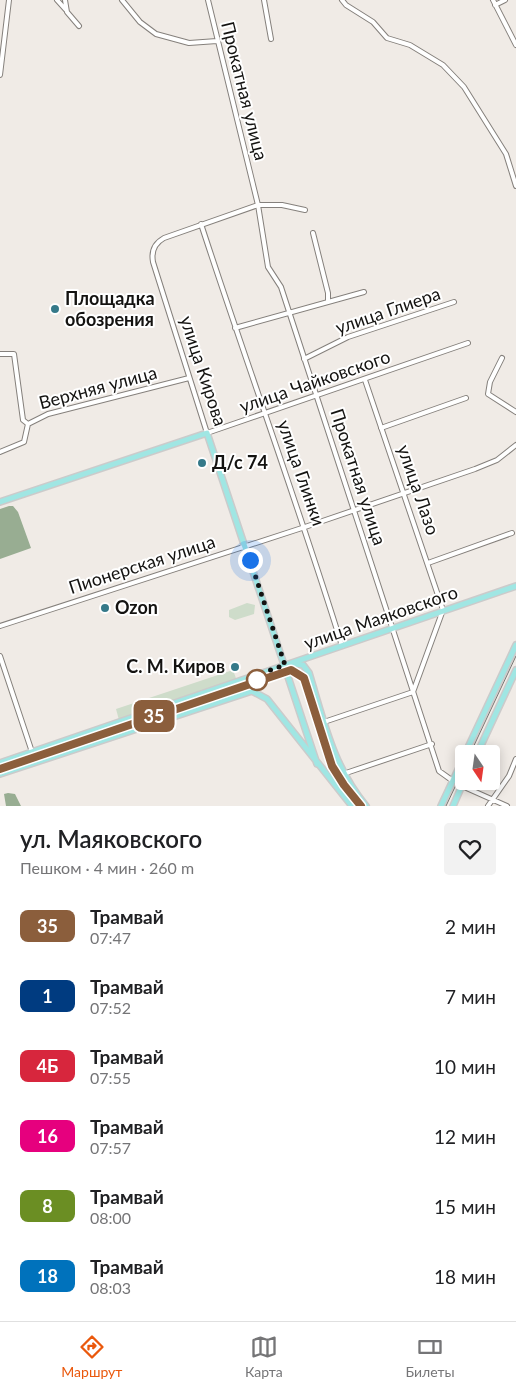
<!DOCTYPE html>
<html lang="ru">
<head>
<meta charset="utf-8">
<style>
	:root { --surface:#fff; --page:#f2f2f2; --text:#202124; --muted:#757577; --line:#e0e0e0; --accent:#ea580c }
	body { margin:0; font-family:Lato,sans-serif; background:var(--page); color:var(--text); height:100vh; display:flex; flex-direction:column; font-size:19px; white-space:nowrap }
	* { box-sizing:border-box; margin:0 }
	p { font-size:16px; color:var(--muted) }
	.icon { flex:none; width:28px; height:28px; fill:none; stroke:currentColor; stroke-width:2; stroke-linecap:round; stroke-linejoin:round }
	.map { position:relative; height:806px; overflow:hidden }
	.sheet { display:flex; flex-direction:column; background:var(--surface); flex:1 }
	.sheet>* { flex:none }
	.badge { padding:0 10px; border-radius:8px; font-size:18px; line-height:32px }
	.needle { width:32px; rotate:167deg }
	.buttons { position:absolute; left:455px; top:745px; display:grid; gap:10px }
	.buttons a { display:grid; place-items:center; width:45px; height:45px; border-radius:5px; background:var(--surface); box-shadow:0 2px 12px #0003; font-size:25px }
	.you { position:absolute; width:25px; height:25px; margin:-12px; border:4px solid #fff; border-radius:50%; background:#1a73e8; box-shadow:0 0 0 8px #1a73e833 }
	.map>.badge { position:absolute; translate:-50% -50%; box-shadow:0 0 0 2px #fff }
	.round { display:grid; place-items:center; flex:none; width:52px; height:52px; border-radius:5px; background:var(--page) }
	.headline { display:flex; align-items:center; justify-content:space-between; height:85px; padding:0 20px }
	h1 { font-size:24px; font-weight:600; line-height:38px }
	ul { padding:0; list-style:none }
	li { display:flex; align-items:center; gap:15px; height:70px; padding:0 20px }
	li div { flex:1 }
	li b { display:block; font-size:19px }
	li em { font-style:normal }
	li .badge { min-width:55px; font-weight:700; text-align:center }
	.dock { display:flex; justify-content:space-around; align-items:center; height:70px; border-top:1px solid var(--line); background:var(--surface); font-size:14px; color:var(--muted) }
	.dock a { display:grid; justify-items:center; gap:2px }
	.dock .current { color:var(--accent) }
	.map>svg:first-child { display:block }
	.green { fill:#cedcca }
	.forest { fill:#98ad92 }
	.lines { fill:none; stroke-linecap:round; stroke-linejoin:round }
	.minor-casing { stroke:#85807c; stroke-width:6 }
	.major-casing { stroke:#cbcbcb; stroke-width:8 }
	.minor { stroke:#fff; stroke-width:4 }
	.major { stroke:#a0e6e3; stroke-width:5 }
	.tram { stroke:#797673; stroke-width:1 }
	.line-casing { stroke:#fff; stroke-width:11 }
	.line { stroke:#8b5e3c; stroke-width:8 }
	.walk { stroke:#141311; stroke-width:5; stroke-dasharray:0 9 }
	.poi-dot { fill:#357989; stroke:#fff; stroke-width:2 }
	.stop-dot { fill:#fff; stroke:#8b5e3c; stroke-width:2.5 }
	.labels { text-anchor:middle; stroke-width:4; stroke-linejoin:round; paint-order:stroke }
	.street-label { font-size:18px; fill:#141311; stroke:#fff }
	.poi-label { font-size:18px; font-weight:bold; fill:#141311; stroke:#fff; text-anchor:start }
</style>
</head>
<body>
<div class="map">
<svg width="516" height="806" viewBox="0 0 516 806">
	<rect width="100%" height="100%" fill="#f0ebe6"/>
	<!-- green -->
	<path class="green" d="M247,603L255,605L254,614L235,620L229,617V610Z
		M233,670L237,681L119,720L116,709Z"/>
	<!-- forest -->
	<path class="forest" d="M9,506H13L18,512L31,548L0,559V509Z
		M8,793L15,794L21,806H6L4,794Z"/>
	<g class="lines">
		<!-- minor casing -->
		<g class="minor-casing">
			<path id="minor" d="M57,0L66,10
				M65,0L67,12L79,26
				M122,0L140,22L156,34L189,43L217,41
				M208,0L258,205L268,267L281,287L439,771L453,781
				M264,0L271,39
				M342,0L346,5L373,22L387,38L410,45L443,65L464,87L506,154L516,186
				M493,0L516,45
				M495,5L505,0
				M0,75L9,0
				M305,210L282,205H258L164,238C155,243 151,251 153,262L207,433L468,343
				M201,224C247,365 298,504 342,646
				M313,233L328,293V302
				M235,328L364,292
				M0,354H14L23,420L28,424L48,414L189,378
				M502,358L490,382L488,394L516,412
				M304,359L348,337L454,302
				M381,428L466,398
				M0,452L24,442L28,424
				M428,563L512,533
				M0,626L305,527L475,469L497,460L516,445
				M0,656L32,752
				M324,722L413,692L443,610L365,380
				M343,774L432,744
				M462,786L507,806
				M488,806L509,776L516,759"/>
		</g>
		<!-- major casing -->
		<g class="major-casing">
			<path id="major" d="M0,502L207,433L317,764
				M295,664L303,665L309,673C324,722 333,766 366,806
				M465,754L516,645
				M477,754L516,670
				M0,763L516,586
				M0,774L252,691L267,699L352,806
				M441,806L464,757
				M453,806L464,781"/>
		</g>
		<!-- minor -->
		<use href="#minor" class="minor"/>
		<!-- major -->
		<use href="#major" class="major"/>
		<!-- tram -->
		<path class="tram" d="M470,754L516,656
			M0,769L291,670L304,678L332,766L344,785L361,806
			M446,806L464,768"/>
	</g>
	<g class="lines">
		<!-- line casing -->
		<g class="line-casing">
			<path id="line" d="M0,769L291,670L304,678L332,766L344,785L361,806"/>
		</g>
		<!-- line -->
		<use href="#line" class="line"/>
		<!-- walk -->
		<path class="walk" d="M250,560L285,665L256,675L257,680"/>
	</g>
	<!-- markers -->
	<g class="poi-dot">
		<circle cx="55" cy="309" r="5"/>
		<circle cx="202" cy="463" r="5"/>
		<circle cx="105" cy="608" r="5"/>
		<circle cx="235" cy="667" r="5"/>
	</g>
	<circle class="stop-dot" cx="257" cy="680" r="10"/>
	<g class="labels">
		<!-- street labels -->
		<g class="street-label">
			<text transform="translate(244 91) rotate(76)" y="6">Прокатная улица</text>
			<text transform="translate(388 311) rotate(-19)" y="6">улица Глиера</text>
			<text transform="translate(203 371) rotate(72)" y="6">улица Кирова</text>
			<text transform="translate(315 382) rotate(-19)" y="6">улица Чайковского</text>
			<text transform="translate(98 388) rotate(-15)" y="6">Верхняя улица</text>
			<text transform="translate(301 473) rotate(71)" y="6">улица Глинки</text>
			<text transform="translate(358 477) rotate(72)" y="6">Прокатная улица</text>
			<text transform="translate(418 490) rotate(71)" y="6">улица Лазо</text>
			<text transform="translate(142 565) rotate(-18)" y="6">Пионерская улица</text>
			<text transform="translate(381 618) rotate(-19)" y="6">улица Маяковского</text>
		</g>
		<!-- poi labels -->
		<g class="poi-label">
			<text x="65" y="305">Площадка<tspan x="65" dy="21">обозрения</tspan></text>
			<text x="212" y="469">Д/с 74</text>
			<text x="115" y="614">Ozon</text>
			<text x="225" y="673" text-anchor="end">С. М. Киров</text>
		</g>
	</g>
</svg>
<div class="buttons">
<a><svg class="needle" viewBox="-14 -14 28 28"><path d="M0-13l5 13h-10z" fill="#e53935"/><path d="M0 13l5-13h-10z" fill="#757577"/></svg></a>
</div>
<div class="you" style="left:250px;top:560px"></div>
<b class="badge" style="left:154px;top:716px;background:#8b5e3c;color:#fff">35</b>
</div>
<section class="sheet">
<div class="headline"><div><h1>ул. Маяковского</h1><p>Пешком · 4 мин · 260 m</p></div><a class="round"><svg class="icon" aria-label="heart" viewBox="0 0 24 24"><path d="M12 20l-8-8c-3-5 5-10 8-4 3-6 11-1 8 4z"/></svg></a></div>
<ul>
<li><span class="badge" style="background:#8b5e3c;color:#fff">35</span><div><b>Трамвай</b><p>07:47</p></div><em>2 мин</em></li>
<li><span class="badge" style="background:#003b80;color:#fff">1</span><div><b>Трамвай</b><p>07:52</p></div><em>7 мин</em></li>
<li><span class="badge" style="background:#d7263d;color:#fff">4Б</span><div><b>Трамвай</b><p>07:55</p></div><em>10 мин</em></li>
<li><span class="badge" style="background:#e6007e;color:#fff">16</span><div><b>Трамвай</b><p>07:57</p></div><em>12 мин</em></li>
<li><span class="badge" style="background:#6b8e23;color:#fff">8</span><div><b>Трамвай</b><p>08:00</p></div><em>15 мин</em></li>
<li><span class="badge" style="background:#0072bc;color:#fff">18</span><div><b>Трамвай</b><p>08:03</p></div><em>18 мин</em></li>
</ul>
</section>
<nav class="dock">
<a class="current"><svg class="icon" aria-label="directions" viewBox="0 0 24 24"><path d="M12 3l9 9-9 9-9-9zM9 14v-3h6M13 9l2 2-2 2"/></svg>Маршрут</a>
<a><svg class="icon" aria-label="map" viewBox="0 0 24 24"><path d="M3 6l6-2 6 2 6-2v14l-6 2-6-2-6 2zM9 4v14M15 6v14"/></svg>Карта</a>
<a><svg class="icon" aria-label="tickets" viewBox="0 0 24 24"><path d="M3 7h18v10H3zM15 7v10"/></svg>Билеты</a>
</nav>
</body>
</html>
